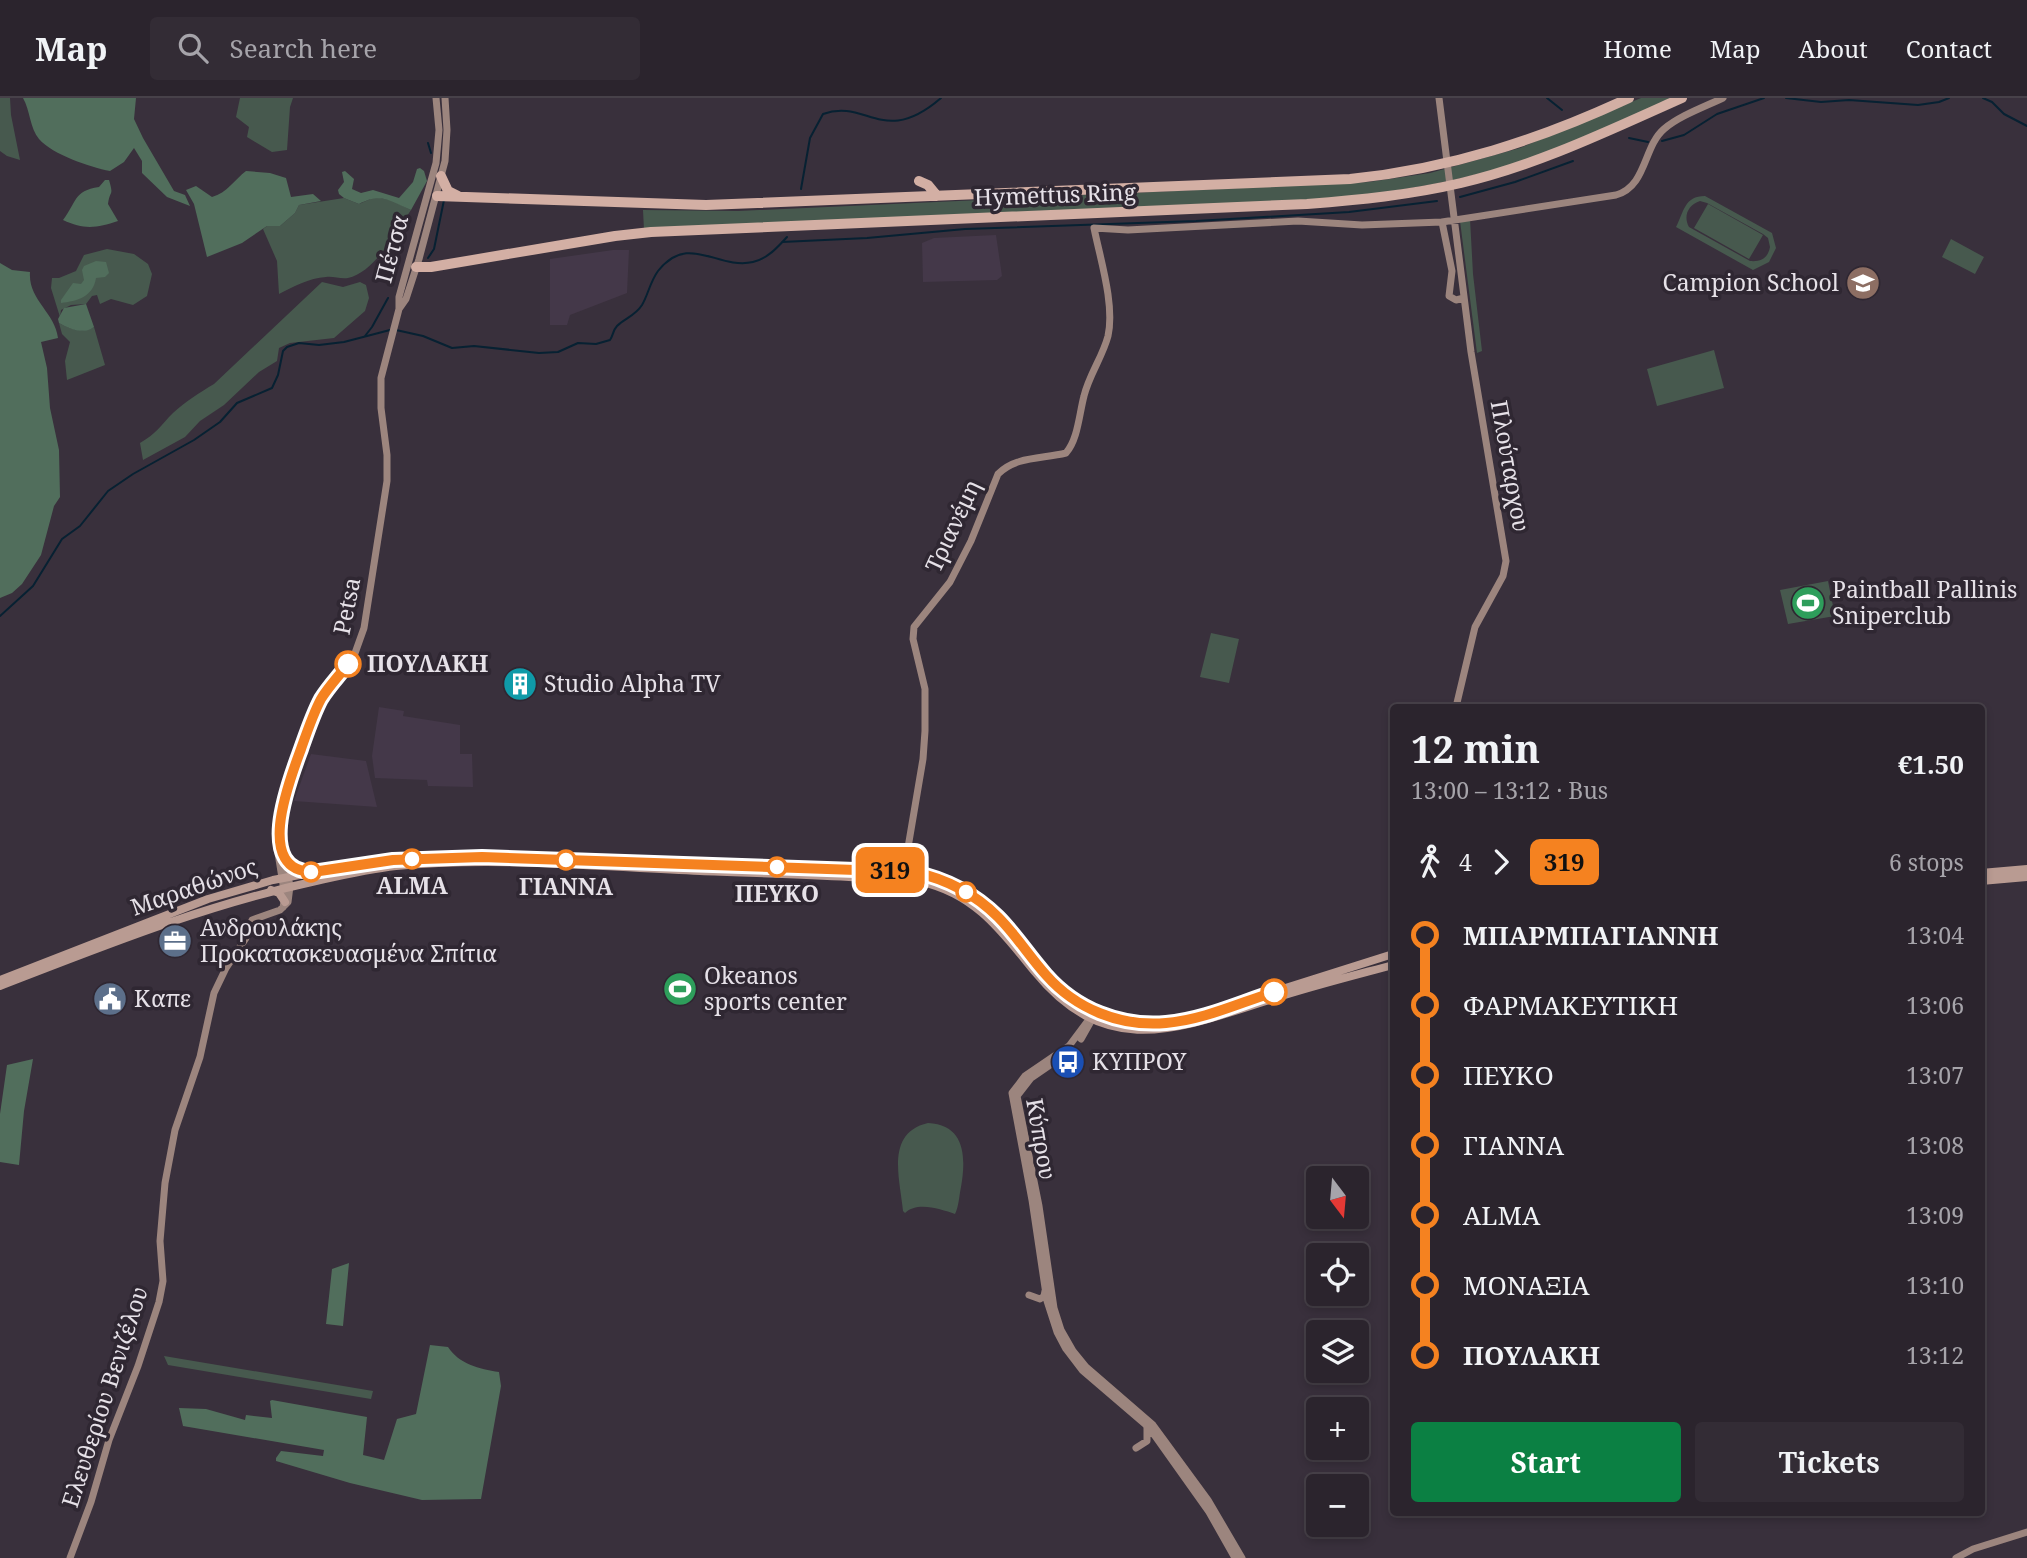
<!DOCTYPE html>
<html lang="en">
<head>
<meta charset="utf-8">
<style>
	:root { --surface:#2b242d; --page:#332c35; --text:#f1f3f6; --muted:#a6a4aa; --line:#474149; --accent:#0b8043 }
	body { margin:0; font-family:"Noto Serif",serif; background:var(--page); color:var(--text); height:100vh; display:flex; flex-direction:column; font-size:26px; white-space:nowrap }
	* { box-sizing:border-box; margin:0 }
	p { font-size:23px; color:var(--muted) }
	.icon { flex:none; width:38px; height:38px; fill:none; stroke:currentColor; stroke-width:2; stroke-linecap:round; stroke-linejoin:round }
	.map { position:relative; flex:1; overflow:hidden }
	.side { position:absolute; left:1390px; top:606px; width:595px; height:812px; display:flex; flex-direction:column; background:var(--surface); border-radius:7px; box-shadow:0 4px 10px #0003,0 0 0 2px var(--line) }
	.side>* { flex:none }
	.badge { padding:0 14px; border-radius:10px; font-size:24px; line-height:46px }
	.needle { width:46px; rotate:164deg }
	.fabs { position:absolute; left:1306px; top:1068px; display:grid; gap:14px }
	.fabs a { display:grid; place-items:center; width:63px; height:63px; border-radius:7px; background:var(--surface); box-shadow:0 4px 10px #0003,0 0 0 2px var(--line); font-size:35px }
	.map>.badge { position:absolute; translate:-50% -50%; box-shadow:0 0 0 4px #fff }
	.legs { display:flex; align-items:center; gap:10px; height:77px; padding:0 21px; font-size:23px }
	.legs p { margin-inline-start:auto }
	.overview { display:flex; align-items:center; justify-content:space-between; height:119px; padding:0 21px }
	h1 { font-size:38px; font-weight:700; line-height:52px }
	.button { display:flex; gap:14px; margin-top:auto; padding:14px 21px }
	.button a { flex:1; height:80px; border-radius:7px; background:var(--accent); color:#fff; font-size:28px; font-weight:700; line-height:80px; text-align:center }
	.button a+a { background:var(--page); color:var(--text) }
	ul { padding:0 21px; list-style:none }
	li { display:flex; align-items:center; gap:24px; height:70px; font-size:26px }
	li i { display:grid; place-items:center; width:10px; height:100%; margin:0 9px; background:currentColor }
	li i::after { content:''; width:18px; height:18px; margin:-9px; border:5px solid; border-radius:50%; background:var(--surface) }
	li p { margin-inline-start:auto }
	li:first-child i { background:linear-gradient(#0000 50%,currentColor 0) }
	li:last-child i { background:linear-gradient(currentColor 50%,#0000 0) }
	header { display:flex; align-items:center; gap:42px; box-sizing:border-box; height:98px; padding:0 35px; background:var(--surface); border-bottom:2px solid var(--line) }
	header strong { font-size:33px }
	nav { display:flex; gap:38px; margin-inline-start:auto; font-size:24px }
	.search { width:490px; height:63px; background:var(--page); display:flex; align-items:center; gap:18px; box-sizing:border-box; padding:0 24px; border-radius:7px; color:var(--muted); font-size:26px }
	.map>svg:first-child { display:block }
	.built { fill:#443849 }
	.green { fill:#47594e; fill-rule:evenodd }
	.forest { fill:#516e5c }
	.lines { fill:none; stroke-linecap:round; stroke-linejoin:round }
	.stream { stroke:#072132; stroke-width:2 }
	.secondary { stroke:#9c857e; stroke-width:7 }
	.primary { stroke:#b99b92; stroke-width:8 }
	.highway { stroke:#d3afa4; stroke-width:10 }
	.line-1-casing { stroke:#fff; stroke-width:16 }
	.line-1 { stroke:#f58220; stroke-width:10 }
	.stop-1-dot { fill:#fff; stroke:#f58220; stroke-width:3.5 }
	.labels { text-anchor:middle; stroke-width:7; stroke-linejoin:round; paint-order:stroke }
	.street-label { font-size:23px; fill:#e6e1e8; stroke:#2f2732 }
	.poi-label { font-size:23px; fill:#e6e1e8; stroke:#2f2732; text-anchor:start }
	.stop-label { font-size:23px; font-weight:bold; fill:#e6e1e8; stroke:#2f2732 }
</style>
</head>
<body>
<header>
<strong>Map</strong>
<div class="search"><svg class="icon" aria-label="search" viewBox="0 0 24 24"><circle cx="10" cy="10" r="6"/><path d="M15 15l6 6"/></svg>Search here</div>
<nav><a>Home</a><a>Map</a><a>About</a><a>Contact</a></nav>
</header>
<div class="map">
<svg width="2027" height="1460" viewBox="0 0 2027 1460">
	<rect width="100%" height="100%" fill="#39303c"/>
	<!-- built -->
	<path class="built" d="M996,137L1002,178L997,182L923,184L922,145L934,140Z
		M613,152H629L627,195L570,217L567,227H550V161Z
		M379,609L404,613L403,618L460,627V656H472L473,689L428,688L427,682L375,680L372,658Z
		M311,656L366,663L377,709L294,703Z"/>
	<!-- green -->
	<path class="green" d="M0,0H10L11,17L20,62L7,58L0,53Z
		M240,0H293L290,9L287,52L272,54L247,39L249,29L236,19Z
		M1641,0H1673C1624,22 1575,47 1524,63C1463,83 1402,92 1339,101L644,132L643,112L738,113L1369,84L1430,75L1520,50Z
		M1705,98L1772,135L1776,150L1769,164L1753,172L1676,129C1684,114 1684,98 1705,98ZM1700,103L1707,105L1763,136L1768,140L1770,149C1768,160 1761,164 1750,163L1689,129C1683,118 1688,107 1700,103Z
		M375,99L391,102L411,112C397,133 375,174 348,180C340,181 333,178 326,179C309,180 293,189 279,196L277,163L263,131L267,128H280L295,115L299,107L344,100L359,106Z
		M1708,106L1763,137L1749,161L1694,130Z
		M1470,121L1473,176L1482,253L1477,255L1460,123Z
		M1951,141L1984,159L1975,176L1942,159Z
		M107,151L134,156L148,166L152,176L147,198L133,207L111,201L100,206L97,197L92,198L86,206L71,207L61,212L60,219L51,190L52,180H59L76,173L84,157Z
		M322,184L343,189L360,184L366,187L369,200L365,213L334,240L290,245L279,250L277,263L259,274L224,307L200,323L185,339L143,362L140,345C156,336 161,327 173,315C186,303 199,295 214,286Z
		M59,225C70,231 83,236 94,229L105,267L67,282L65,263L70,244L62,236Z
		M1714,252L1724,290L1657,308L1647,271Z
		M1828,483L1835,518L1788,526L1780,492Z
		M1211,535L1239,541L1229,585L1200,579Z
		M928,1025C966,1027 966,1060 961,1089C959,1098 959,1108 955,1116C941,1111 917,1103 905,1115L903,1113C900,1081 885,1035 928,1025Z
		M164,1258L373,1293L371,1301L168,1267Z"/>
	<!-- forest -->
	<path class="forest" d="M23,0H136L134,21L143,40L174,93L185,97L190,108L167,99L142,75V63L134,50L124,64L110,73C90,69 53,57 39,41C30,31 30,12 23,0Z
		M420,70L424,73L427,83L411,112C390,103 381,94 359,106L344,100L339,96L338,92L344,84L342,74L345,73L354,81L352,91L361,95L373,92L399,100L413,84L417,71Z
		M246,73L270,75L286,80L291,99L313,96L321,103L299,107L295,115L280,128H267L242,145L207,159L194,106L186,92L196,88L212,99C227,95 235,81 246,73Z
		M105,82H109C114,99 110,91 108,106L118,123C97,130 84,132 63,122C77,104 73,93 99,89Z
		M96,163L106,164L109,175L105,179L96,180C93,199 77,203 61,205V202L73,185L81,186L84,182L82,172L84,168Z
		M0,165L12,172L30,174C28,202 55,214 58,240L41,244L47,270L50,310L59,352L60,399L54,408L41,457L22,486L12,495L0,500Z
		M86,206L94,229C84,237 70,231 59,225L58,221L64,210Z
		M33,961L24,1013L19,1067L0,1064V1016L7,967Z
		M349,1165L343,1228L326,1226L332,1171Z
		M430,1247L448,1249C459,1266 479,1271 499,1274L501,1288L481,1401L422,1402L350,1385L276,1363V1360L281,1353L323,1358L324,1352L183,1328L179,1310L206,1311L245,1322L246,1317L272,1320L270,1303L272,1302L367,1319L363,1357L384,1362L397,1321L416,1316Z"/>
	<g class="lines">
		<!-- stream -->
		<path class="stream" d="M1547,0L1562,12
			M1786,0L1821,4L1849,2L1918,7L1939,4L1949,0
			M1983,0L1992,4L2004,16L2027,28
			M1629,40L1648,44
			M1662,43L1684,37L1717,16L1764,0
			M428,45L431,55
			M801,91L810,40L823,16C867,0 883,50 941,0
			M1460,99L1515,84L1573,63
			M782,144L867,140L965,131L1196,123L1349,114L1437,103
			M428,160L434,151L444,102
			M396,232L423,238L452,250L474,248L539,255L558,254L578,245L596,246L610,242C613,238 613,232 617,228C625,220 635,218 642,207C648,197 650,184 658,173C689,134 717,172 753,164C767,161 778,149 787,139
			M365,238L372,229L388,200
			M0,518L33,488L62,441L80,428L108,393L133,376L194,342L220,324L237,305L272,290L278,277L283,253L287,249L299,245L319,247L344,244L390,232"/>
		<!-- secondary -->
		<path class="secondary" d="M1439,0L1471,254L1506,463L1503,478L1475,529L1456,609
			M1442,124L1452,173L1449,198L1456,202L1464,200
			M399,210V199L436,65L439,32L436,0
			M903,779L923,661L925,633V591L913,541L914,529L950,484L971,443L998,376C1016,358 1042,361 1066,355C1078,341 1079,317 1084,298C1089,277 1103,258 1108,238C1115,207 1100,160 1094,130L1128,132L1298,123L1362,127L1442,124L1616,97C1647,88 1643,49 1664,31C1679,18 1704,9 1723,0
			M283,809L285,799L278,755L285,696L316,610L330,588L354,558L364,530L387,383V357L381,310V280L399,211L406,201L419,161L445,63L447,32L445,0
			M1093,916L1069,948L1025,978L1012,995L1032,1102L1047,1203L1057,1234L1066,1251L1082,1272L1145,1326L1155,1338L1209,1414L1235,1460
			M1081,941L1094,918
			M1063,958L1031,980L1017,998L1039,1108L1054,1210L1061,1232L1073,1253L1086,1269L1153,1327L1208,1402L1242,1460
			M1029,1197L1040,1201L1044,1198L1045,1193
			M1136,1350L1147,1343V1330
			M70,1460L91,1404L109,1342L138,1268L159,1204L163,1183L160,1143L165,1085L175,1032L200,959L214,895L226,870L246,840L252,822L280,812L288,804L290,788L284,759
			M1956,1460L1973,1451L2027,1434"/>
		<!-- primary -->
		<path class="primary" d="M284,758L292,769L306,774
			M1981,775L2027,771
			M1981,783L2027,779
			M271,792L279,795L285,804
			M0,882L208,801L273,782L347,768L418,761L483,759L884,772C919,774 950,781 979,803C1005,822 1022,850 1043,874C1080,917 1134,933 1188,921L1393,856
			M0,888C106,847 205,807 316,783C343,777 369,771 396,768C494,758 602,769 700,773C750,775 799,776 849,779C873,780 898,779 922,784C976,796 1003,835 1035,874C1108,963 1180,930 1272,901C1312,888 1352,878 1393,867"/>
		<!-- highway -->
		<path class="highway" d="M441,78L448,93L458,98
			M919,83L928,87L937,98
			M437,98L706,107L1350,81C1449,71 1539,42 1629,0
			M416,169H431L615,138L651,134L1307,106C1359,102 1410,97 1461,85C1538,67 1610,32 1682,0"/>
	</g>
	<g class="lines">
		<!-- line-1 casing -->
		<g class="line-1-casing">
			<path id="line-1" d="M348,566C339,578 329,588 321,601C313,616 307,634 301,651C290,681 253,774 313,774L393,762L482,759L914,774C946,781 975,796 998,819C1016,837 1029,858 1046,877C1076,911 1120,929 1166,925C1203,922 1239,905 1274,894"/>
		</g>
		<!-- line-1 -->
		<use href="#line-1" class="line-1"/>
	</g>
	<!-- icons -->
	<defs>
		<g id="university-disc" transform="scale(1.75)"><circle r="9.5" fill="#8d6e63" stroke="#2f2732"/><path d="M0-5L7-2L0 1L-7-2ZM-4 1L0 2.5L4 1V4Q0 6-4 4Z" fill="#fff"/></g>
		<g id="stadium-disc" transform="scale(1.75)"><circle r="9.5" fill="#2e9e5b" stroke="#2f2732"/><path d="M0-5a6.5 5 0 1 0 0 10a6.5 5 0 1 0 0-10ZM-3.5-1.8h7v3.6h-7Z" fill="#fff"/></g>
		<g id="building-disc" transform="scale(1.75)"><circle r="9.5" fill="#0f9aa8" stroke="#2f2732"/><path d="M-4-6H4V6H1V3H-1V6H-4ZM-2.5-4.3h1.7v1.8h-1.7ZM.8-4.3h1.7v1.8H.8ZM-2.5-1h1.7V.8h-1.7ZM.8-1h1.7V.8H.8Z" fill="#fff"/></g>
		<g id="office-disc" transform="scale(1.75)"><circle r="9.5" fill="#5c6f8a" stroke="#2f2732"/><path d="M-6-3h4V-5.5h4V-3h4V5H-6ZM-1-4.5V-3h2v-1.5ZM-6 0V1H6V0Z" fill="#fff"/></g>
		<g id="civic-disc" transform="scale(1.75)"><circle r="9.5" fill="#5c6f8a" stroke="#2f2732"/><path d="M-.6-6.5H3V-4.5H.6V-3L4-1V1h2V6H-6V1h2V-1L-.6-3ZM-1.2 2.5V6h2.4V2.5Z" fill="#fff"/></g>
		<g id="bus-disc" transform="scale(1.75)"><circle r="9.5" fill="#1a4fb4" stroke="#2f2732"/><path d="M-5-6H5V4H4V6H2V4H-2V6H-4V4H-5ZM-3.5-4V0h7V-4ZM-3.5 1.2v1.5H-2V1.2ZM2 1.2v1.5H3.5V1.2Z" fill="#fff"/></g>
	</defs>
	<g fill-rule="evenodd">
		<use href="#university-disc" x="1863" y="185"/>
		<use href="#stadium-disc" x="1808" y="505"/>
		<use href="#building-disc" x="520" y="586"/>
		<use href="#office-disc" x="175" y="843"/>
		<use href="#stadium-disc" x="680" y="891"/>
		<use href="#civic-disc" x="110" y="901"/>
		<use href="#bus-disc" x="1068" y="964"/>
	</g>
	<!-- markers -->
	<g class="stop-1-dot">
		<circle cx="348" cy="566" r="12"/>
		<circle cx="412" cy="761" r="9"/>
		<circle cx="566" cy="762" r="9"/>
		<circle cx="777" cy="769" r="9"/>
		<circle cx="311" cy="774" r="9"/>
		<circle cx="966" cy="794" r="9"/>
		<circle cx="1274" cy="894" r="12"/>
	</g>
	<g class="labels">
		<!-- street labels -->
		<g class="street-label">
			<text transform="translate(1055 97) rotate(-2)" y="8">Hymettus Ring</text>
			<text transform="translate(392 151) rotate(-75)" y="8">Πέτσα</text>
			<text transform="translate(1510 368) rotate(80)" y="8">Πλούταρχου</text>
			<text transform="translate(953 428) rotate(-65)" y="8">Τριανέμη</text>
			<text transform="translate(347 508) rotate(-79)" y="8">Petsa</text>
			<text transform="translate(194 789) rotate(-19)" y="8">Μαραθώνος</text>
			<text transform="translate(1041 1041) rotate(80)" y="8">Κύπρου</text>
			<text transform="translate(105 1299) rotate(-72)" y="8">Ελευθερίου Βενιζέλου</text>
		</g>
		<!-- poi labels -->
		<g class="poi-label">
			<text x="1839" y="193" text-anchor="end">Campion School</text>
			<text x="1832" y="500">Paintball Pallinis<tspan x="1832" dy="26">Sniperclub</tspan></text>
			<text x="544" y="594">Studio Alpha TV</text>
			<text x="200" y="838">Ανδρουλάκης<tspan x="200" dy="26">Προκατασκευασμένα Σπίτια</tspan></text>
			<text x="704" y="886">Okeanos<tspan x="704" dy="26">sports center</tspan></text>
			<text x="134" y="909">Καπε</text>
			<text x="1092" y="972">ΚΥΠΡΟΥ</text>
		</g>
		<!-- stop labels -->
		<g class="stop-label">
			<text x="367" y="574" text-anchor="start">ΠΟΥΛΑΚΗ</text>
			<text x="412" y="796">ALMA</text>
			<text x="566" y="797">ΓΙΑΝΝΑ</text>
			<text x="777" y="804">ΠΕΥΚΟ</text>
		</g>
	</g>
</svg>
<div class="fabs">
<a><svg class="needle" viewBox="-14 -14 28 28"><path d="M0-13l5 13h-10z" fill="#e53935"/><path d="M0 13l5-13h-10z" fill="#a6a4aa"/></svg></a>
<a><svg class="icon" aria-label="locate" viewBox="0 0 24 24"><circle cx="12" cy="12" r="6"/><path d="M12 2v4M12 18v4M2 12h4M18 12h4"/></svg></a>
<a><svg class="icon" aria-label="layers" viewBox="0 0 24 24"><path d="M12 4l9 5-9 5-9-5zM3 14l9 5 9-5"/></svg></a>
<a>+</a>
<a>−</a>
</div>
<b class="badge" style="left:890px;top:772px;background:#f58220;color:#111">319</b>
<section class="side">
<div class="overview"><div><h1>12 min</h1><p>13:00 – 13:12 · Bus</p></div><b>€1.50</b></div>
<div class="legs"><svg class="icon" aria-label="walk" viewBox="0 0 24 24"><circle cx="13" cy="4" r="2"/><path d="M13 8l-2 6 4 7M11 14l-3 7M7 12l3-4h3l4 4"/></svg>4<svg class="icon" aria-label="forward" viewBox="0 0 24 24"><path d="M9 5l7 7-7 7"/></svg><b class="badge" style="background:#f58220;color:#111">319</b><p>6 stops</p></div>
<ul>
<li><i style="color:#f58220"></i><b>ΜΠΑΡΜΠΑΓΙΑΝΝΗ</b><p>13:04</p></li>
<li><i style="color:#f58220"></i><span>ΦΑΡΜΑΚΕΥΤΙΚΗ</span><p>13:06</p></li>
<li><i style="color:#f58220"></i><span>ΠΕΥΚΟ</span><p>13:07</p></li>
<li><i style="color:#f58220"></i><span>ΓΙΑΝΝΑ</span><p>13:08</p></li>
<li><i style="color:#f58220"></i><span>ALMA</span><p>13:09</p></li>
<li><i style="color:#f58220"></i><span>ΜΟΝΑΞΙΑ</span><p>13:10</p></li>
<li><i style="color:#f58220"></i><b>ΠΟΥΛΑΚΗ</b><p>13:12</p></li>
</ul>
<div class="button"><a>Start</a><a>Tickets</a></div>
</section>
</div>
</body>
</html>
